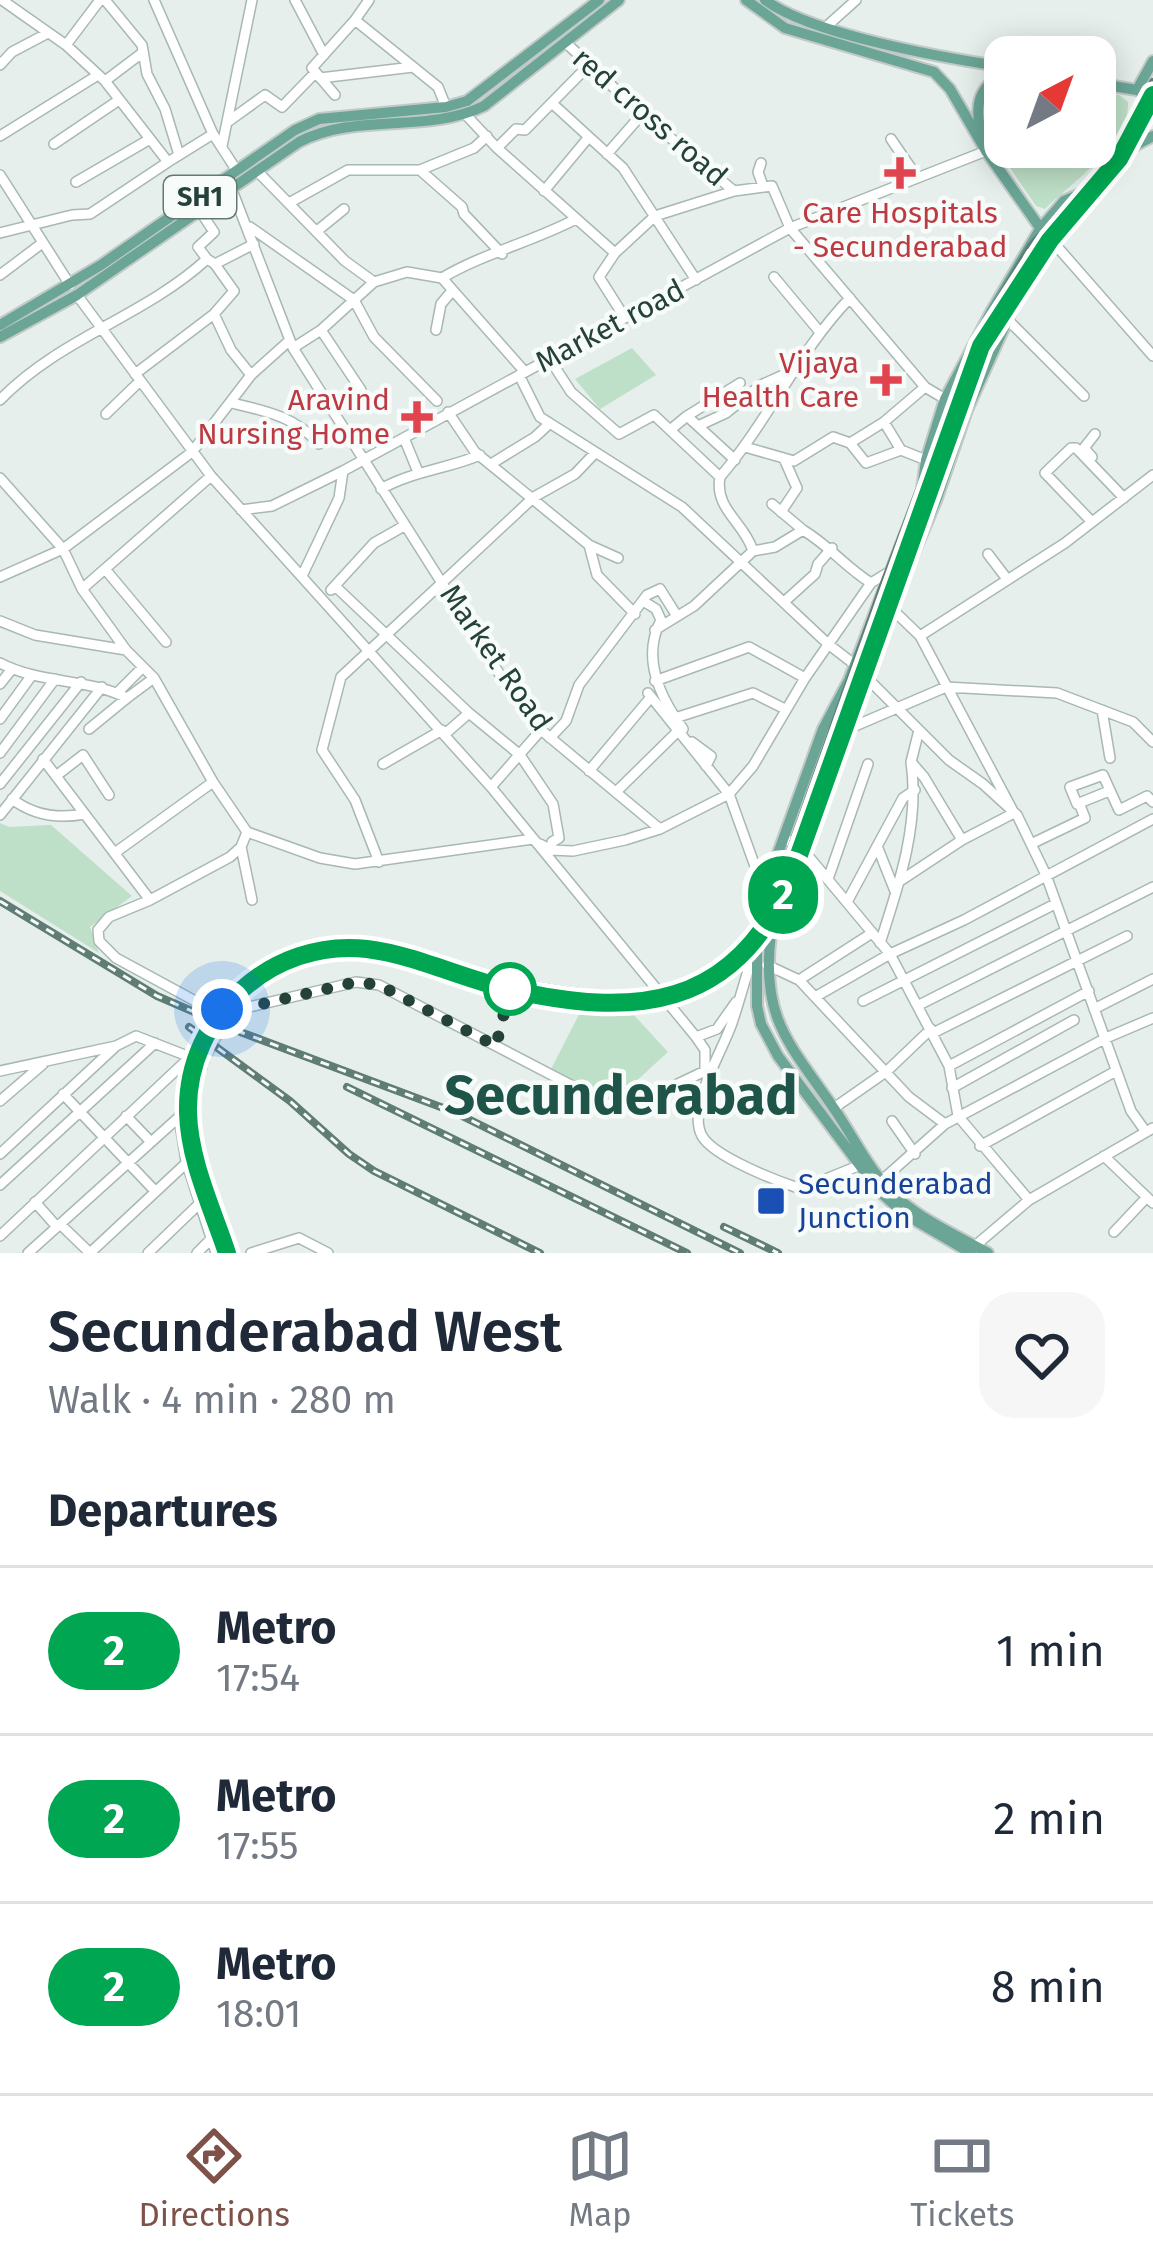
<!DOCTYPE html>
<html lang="en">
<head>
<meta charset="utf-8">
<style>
	:root { --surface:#fff; --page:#f6f6f7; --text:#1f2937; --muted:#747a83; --line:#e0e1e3; --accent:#7f5249 }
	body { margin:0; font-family:"Fira Sans",sans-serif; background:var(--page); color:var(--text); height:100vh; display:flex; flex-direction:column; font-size:45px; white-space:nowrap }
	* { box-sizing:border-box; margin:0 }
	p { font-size:39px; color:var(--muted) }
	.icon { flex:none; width:66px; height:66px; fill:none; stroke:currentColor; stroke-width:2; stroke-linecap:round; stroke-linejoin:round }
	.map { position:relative; height:1253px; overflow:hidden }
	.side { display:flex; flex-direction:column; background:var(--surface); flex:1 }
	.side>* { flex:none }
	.badge { padding:0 24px; border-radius:39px; font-size:42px; line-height:78px }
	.needle { width:78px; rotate:41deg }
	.tools { position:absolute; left:984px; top:36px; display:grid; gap:24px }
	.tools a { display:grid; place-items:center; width:132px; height:132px; border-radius:24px; background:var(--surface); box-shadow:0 6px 30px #0003; font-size:60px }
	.you { position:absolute; width:60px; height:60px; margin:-30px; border:9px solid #fff; border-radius:50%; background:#1a73e8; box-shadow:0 0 0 18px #1a73e833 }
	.map>.badge { position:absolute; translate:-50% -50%; box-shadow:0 0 0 6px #fff }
	h2 { padding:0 48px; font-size:45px; line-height:108px }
	.round { display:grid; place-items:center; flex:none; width:126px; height:126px; border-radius:36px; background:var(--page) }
	.overview { display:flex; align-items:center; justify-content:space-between; height:204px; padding:0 48px }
	h1 { font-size:57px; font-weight:600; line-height:90px }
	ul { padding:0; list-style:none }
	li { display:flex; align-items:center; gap:36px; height:168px; padding:0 48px; border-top:3px solid var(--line) }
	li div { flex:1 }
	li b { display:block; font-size:45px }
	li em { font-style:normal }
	li .badge { min-width:132px; font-weight:700; text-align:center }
	.tab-bar { display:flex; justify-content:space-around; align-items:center; height:168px; border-top:3px solid var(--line); background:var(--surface); font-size:33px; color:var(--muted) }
	.tab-bar a { display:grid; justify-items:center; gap:6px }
	.tab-bar .current { color:var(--accent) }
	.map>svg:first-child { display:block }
	.green { fill:#bfe0c8 }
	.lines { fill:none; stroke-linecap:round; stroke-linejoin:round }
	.minor-tunnel { stroke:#bfccc8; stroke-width:9; stroke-dasharray:9 4.5; stroke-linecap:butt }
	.minor-casing { stroke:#a8b8b2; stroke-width:12 }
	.major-casing { stroke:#c2cac8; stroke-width:14 }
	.minor { stroke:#fff; stroke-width:9 }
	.major { stroke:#6aa596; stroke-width:10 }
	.rail-casing { stroke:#5f7d75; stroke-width:8 }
	.rail { stroke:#f7fbf9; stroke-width:3; stroke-dasharray:9; stroke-linecap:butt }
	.line-casing { stroke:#fff; stroke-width:27 }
	.line { stroke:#00a651; stroke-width:18 }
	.walk { stroke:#24423a; stroke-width:12; stroke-dasharray:0 21.6 }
	.health-dot { fill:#e0444e; stroke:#f7fbf9; stroke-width:4.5 }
	.stop-dot { fill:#fff; stroke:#00a651; stroke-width:6 }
	.transit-dot { fill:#1a4fb4; stroke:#f7fbf9; stroke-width:4.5 }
	.labels { text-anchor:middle; stroke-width:9; stroke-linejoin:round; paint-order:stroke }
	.shield { fill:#f7fbf9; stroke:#637a73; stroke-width:3 }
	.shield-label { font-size:27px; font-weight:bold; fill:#24423a }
	.street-label { font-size:30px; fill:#24423a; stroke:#f7fbf9 }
	.health-label { font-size:30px; fill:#be3a42; stroke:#f7fbf9; text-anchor:end }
	.transit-label { font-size:30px; fill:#164399; stroke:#f7fbf9; text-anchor:start }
	.town-label { font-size:54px; font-weight:bold; fill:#1f5548; stroke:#f7fbf9 }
</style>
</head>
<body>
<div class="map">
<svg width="1153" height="1253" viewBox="0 0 1153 1253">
	<rect width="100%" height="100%" fill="#e6efeb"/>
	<!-- green -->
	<path class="green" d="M1005,93V147H1095V94L1119,95L1128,102C1130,144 1073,181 1045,209L1036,206L998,150L989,106Z
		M632,348L656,375L600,409L575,379Z
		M0,823L9,827L51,825L132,896L90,927L99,953L0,891Z
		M587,999L609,1011L620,1000L668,1052L621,1095L607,1099L550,1071Z"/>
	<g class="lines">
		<!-- minor-tunnel -->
		<path class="minor-tunnel" d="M202,1067L198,1061L222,1009
			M202,1067L232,1011"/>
		<!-- minor casing -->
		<g class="minor-casing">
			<path id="minor" d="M2,0L66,45L105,81L168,162L213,134
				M105,0L142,45L147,74L165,109L179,155
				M154,0L213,134L237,171
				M295,0L324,55
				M369,0L355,20L438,87L446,107
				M827,26L856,0
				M565,42L642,114L734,191
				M66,45L100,0
				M0,65L12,52L46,34
				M320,78L413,67
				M105,81L142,53
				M335,95L312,68L355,20
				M554,105L623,168L696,280
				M466,115L497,148L615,253L599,277L625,318
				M229,121L265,95L282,107L315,73
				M0,136L98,75
				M891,139L917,177
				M54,144L119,100
				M222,146L252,0
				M497,148L516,129L525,130L589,65
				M607,154L642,114
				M761,163L758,172L763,186
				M420,170L462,207L464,214L502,254
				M258,172L345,261L374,282
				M0,175L70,285
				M76,182L150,139
				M232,190L293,348L504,681L541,730L660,829
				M544,191L588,138
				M289,203L348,170H420L474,148L487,136
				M200,211L214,232L198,247L207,259
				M250,227L354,300L374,337L437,401
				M317,231L344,209
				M0,233L72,215L90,214L168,162
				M1053,242L1153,356
				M615,253L655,216L734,191L772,186L790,228L925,387L945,399
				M0,275L41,244
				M774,277L819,331
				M442,278C484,253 532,242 576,219
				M77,295L211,476L491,787L696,1037L705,1050V1071L644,1100L613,1107L379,985L356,982L232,1011L197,1002L116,958L99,941L98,930L109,917L150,900L230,857L241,847L247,832
				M214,314L234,291L214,263
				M1008,320L1084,396
				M321,330L374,282L407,272L442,278L525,372
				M436,330L441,304L452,291
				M293,348L321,330L361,390
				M549,358L571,392L619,434L654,415L720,477C769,420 798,352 850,298
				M135,374L214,314L231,350L251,375
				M519,375L540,417L682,507L828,644L854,664
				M925,387L884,422L901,450L926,460
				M0,400C58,339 145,316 207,259L215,264L254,244
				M232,403C266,411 296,417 319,444
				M448,412L475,452L589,545L618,558
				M106,414L140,381
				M687,416L740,383
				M884,422L850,443L866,463L901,450
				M698,426L726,413L761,385L790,372
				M670,430L687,416L735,460
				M404,438L418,472
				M745,447L794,461L833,437L850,443
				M1092,457L1084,448L1095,434
				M491,464L535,437L549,424
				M720,477C714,509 744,522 753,551
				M0,478L63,549L82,589L126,650
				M381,489C413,471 447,469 480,455
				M772,504L803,530
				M241,510L272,506L343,471L790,228L986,151
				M781,512L797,488L785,461
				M1092,522L1045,473L1071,448H1076L1124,498
				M589,545L597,575L635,614
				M988,554L1007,579
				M105,569L166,642
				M302,576L339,498L343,471
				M0,577L63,549L192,452L251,375L290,340
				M335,586L469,713L520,755L553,804L559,838L552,842L551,850
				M82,589L211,476
				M331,590L374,543L404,526
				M643,601L656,609L661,620C641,658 660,697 683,729
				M784,602L815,574L818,564L832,548
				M890,607L920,636L1014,813L962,840L900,881
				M0,621L35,635L126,650L154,678L213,782L247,832L320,858L355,864L533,839
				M655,630L694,606L753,551L775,547L803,530C831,547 845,567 871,583
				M920,636L1065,543L1153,475
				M0,663C40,684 87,678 127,698L154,678
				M863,674L949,760L983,784L1017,815L1046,875L1131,1111L1146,1132
				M655,681L749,647L805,678
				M0,684L12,669
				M117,693L143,667
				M648,693L729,794L756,869L763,907
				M1102,710L1110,758
				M675,718L753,693L785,709
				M0,719L32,675
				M89,729L127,698
				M919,730L911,762L924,777L962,840
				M841,732L946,687L1057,693L1133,722L1153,742
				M445,734L469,713
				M550,738L566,721L579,685L647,595L660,589L677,616
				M692,742L711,756L706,766
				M0,753L55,679
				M43,759L150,900
				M383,764L442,730
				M589,771L651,697
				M56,776L83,755L109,795
				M0,784L81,682
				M491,787L541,730
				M1109,791L1077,804L1070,787L1103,775L1119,810L1147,796L1153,802
				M616,792L677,732
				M12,799C33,815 58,819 84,814
				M0,815L102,687
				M784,839L799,845L890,954L949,1066L958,1116L1029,1200
				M540,844L551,850L573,851L625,840L660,829L729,794L753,766L805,678L871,583L892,570
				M1031,844L1085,818L1079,803
				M877,846L895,891
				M241,847L252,900
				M116,852L213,782
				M379,862L355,800L322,750L341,677L534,497L575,474L595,453
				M756,869L789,876
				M828,879L868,764
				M847,902L903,798L915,790
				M880,943C899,885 920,823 911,762
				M755,948C747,972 741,996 733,1020C724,1050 686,1106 702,1136C714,1157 777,1181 801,1189L863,1164
				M767,965L799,980L909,1097L945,1124
				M799,980L872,933
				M815,997L890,954L964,920L1153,819
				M863,1001L1055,904
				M919,1005L1153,887
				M1094,1009L1153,979
				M933,1033L1127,936
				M696,1037L717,1029L736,1002
				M949,1066L1089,991
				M0,1071L116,1046L136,1036L190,1057L202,1067L179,1117L28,1253
				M952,1088L1074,1020
				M63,1094L155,1191
				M0,1101L43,1064
				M185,1103L200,1173L227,1253
				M834,1108L887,1071L931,1029
				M126,1116L151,1142
				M179,1117L186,1161L216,1253
				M892,1121L915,1154
				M980,1146L1116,1071
				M0,1154L115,1047
				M1104,1156L1153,1203
				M881,1181L945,1124L1106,1038L1153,1018
				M0,1185L155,1043
				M35,1202L57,1227
				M60,1224L90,1253
				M1114,1232L1147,1197
				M0,1236L190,1057
				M969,1251L1029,1200L1153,1128
				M90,1253L195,1155
				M148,1253L199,1204
				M197,1253L211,1239
				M251,1253L299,1238L328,1253"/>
		</g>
		<!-- major casing -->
		<g class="major-casing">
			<path id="major" d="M746,0L785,28L934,72L950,89L986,151L1043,232
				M765,0C812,35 945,58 1005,67
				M1095,83L1137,90L1153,99
				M1137,90L1153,61
				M982,136C974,107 977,88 1005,72
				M1119,154L1153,136
				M0,325L101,265L295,130L319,119L446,107L467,101L599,0
				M0,337L77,295L299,142C356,112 426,134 484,106L619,0
				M971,1253L906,1215L879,1191L778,1056L761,1024L757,1006V943L772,870L823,729L849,680L922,490L926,460L945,399L991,312L1040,229L1064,201L1087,191
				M988,1253C959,1237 926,1222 900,1200C871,1175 856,1141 835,1110C790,1044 760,1019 771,933L863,674L937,498L967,410L1021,290L1053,242L1081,212L1087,191L1153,100"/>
		</g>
		<!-- minor -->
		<use href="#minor" class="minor"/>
		<!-- major -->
		<use href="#major" class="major"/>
		<!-- rail casing -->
		<g class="rail-casing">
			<path id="rail" d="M0,901L157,996L243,1033L454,1112L740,1253
				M189,1027L290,1101L349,1154L374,1171L540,1253
				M347,1087L687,1253
				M724,1227L778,1253
				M221,1253C208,1211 187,1166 183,1122C176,1025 259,937 357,943C390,946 423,957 455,966C590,1001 715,1031 781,877L881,591L977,337L1031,246L1112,157L1153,82"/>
		</g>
		<!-- rail -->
		<use href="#rail" class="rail"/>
	</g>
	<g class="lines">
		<!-- line casing -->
		<g class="line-casing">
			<path id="line" d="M227,1253C212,1208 189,1160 188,1112C186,1016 272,938 367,949C415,955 461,978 508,989C633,1018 734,1010 790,880L981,346L1050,240L1119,159L1153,95"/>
		</g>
		<!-- line -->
		<use href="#line" class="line"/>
		<!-- walk -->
		<path class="walk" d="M222,1009L232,1011L356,982L379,985L496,1046L510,989"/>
	</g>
	<!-- markers -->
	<g class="health-dot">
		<path d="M894 155h12v12h12v12h-12v12h-12v-12h-12v-12h12z"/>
		<path d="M880 362h12v12h12v12h-12v12h-12v-12h-12v-12h12z"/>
		<path d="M411 399h12v12h12v12h-12v12h-12v-12h-12v-12h12z"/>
	</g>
	<circle class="stop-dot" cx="510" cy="989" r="24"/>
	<rect class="transit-dot" x="756" y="1186" width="30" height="30" rx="6"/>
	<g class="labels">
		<!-- shield labels -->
		<rect class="shield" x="164" y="176" width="72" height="42" rx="9"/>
		<g class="shield-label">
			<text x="200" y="206">SH1</text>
		</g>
		<!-- street labels -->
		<g class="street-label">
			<text transform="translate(650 117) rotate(41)" y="10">red cross road</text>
			<text transform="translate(610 326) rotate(-28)" y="10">Market road</text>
			<text transform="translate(496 658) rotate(55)" y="10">Market Road</text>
		</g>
		<!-- health labels -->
		<g class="health-label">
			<text x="900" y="223" text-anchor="middle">Care Hospitals<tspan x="900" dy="34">- Secunderabad</tspan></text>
			<text x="859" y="373">Vijaya<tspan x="859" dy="34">Health Care</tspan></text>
			<text x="390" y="410">Aravind<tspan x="390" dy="34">Nursing Home</tspan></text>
		</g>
		<!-- transit labels -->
		<g class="transit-label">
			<text x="798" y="1194">Secunderabad<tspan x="798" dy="34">Junction</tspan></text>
		</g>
		<!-- town labels -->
		<g class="town-label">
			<text x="621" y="1114">Secunderabad</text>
		</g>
	</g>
</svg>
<div class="tools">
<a><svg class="needle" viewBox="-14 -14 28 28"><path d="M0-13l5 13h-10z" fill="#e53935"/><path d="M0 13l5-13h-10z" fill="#747a83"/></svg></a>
</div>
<div class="you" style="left:222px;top:1009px"></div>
<b class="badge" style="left:783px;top:895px;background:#00a651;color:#fff">2</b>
</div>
<section class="side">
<div class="overview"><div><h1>Secunderabad West</h1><p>Walk · 4 min · 280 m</p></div><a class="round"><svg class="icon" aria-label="heart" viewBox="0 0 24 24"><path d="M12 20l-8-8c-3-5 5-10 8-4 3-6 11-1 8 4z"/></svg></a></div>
<h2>Departures</h2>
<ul>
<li><span class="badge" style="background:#00a651;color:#fff">2</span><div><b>Metro</b><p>17:54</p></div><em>1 min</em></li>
<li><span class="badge" style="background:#00a651;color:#fff">2</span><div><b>Metro</b><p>17:55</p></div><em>2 min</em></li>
<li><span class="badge" style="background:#00a651;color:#fff">2</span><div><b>Metro</b><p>18:01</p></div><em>8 min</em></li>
</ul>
</section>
<nav class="tab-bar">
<a class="current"><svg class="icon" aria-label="directions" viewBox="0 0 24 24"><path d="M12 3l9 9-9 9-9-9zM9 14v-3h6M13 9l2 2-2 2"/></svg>Directions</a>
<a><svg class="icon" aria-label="map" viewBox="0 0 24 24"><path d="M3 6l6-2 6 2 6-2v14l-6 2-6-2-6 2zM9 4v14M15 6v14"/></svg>Map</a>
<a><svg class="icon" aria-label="tickets" viewBox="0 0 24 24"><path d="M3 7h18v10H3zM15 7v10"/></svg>Tickets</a>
</nav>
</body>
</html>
